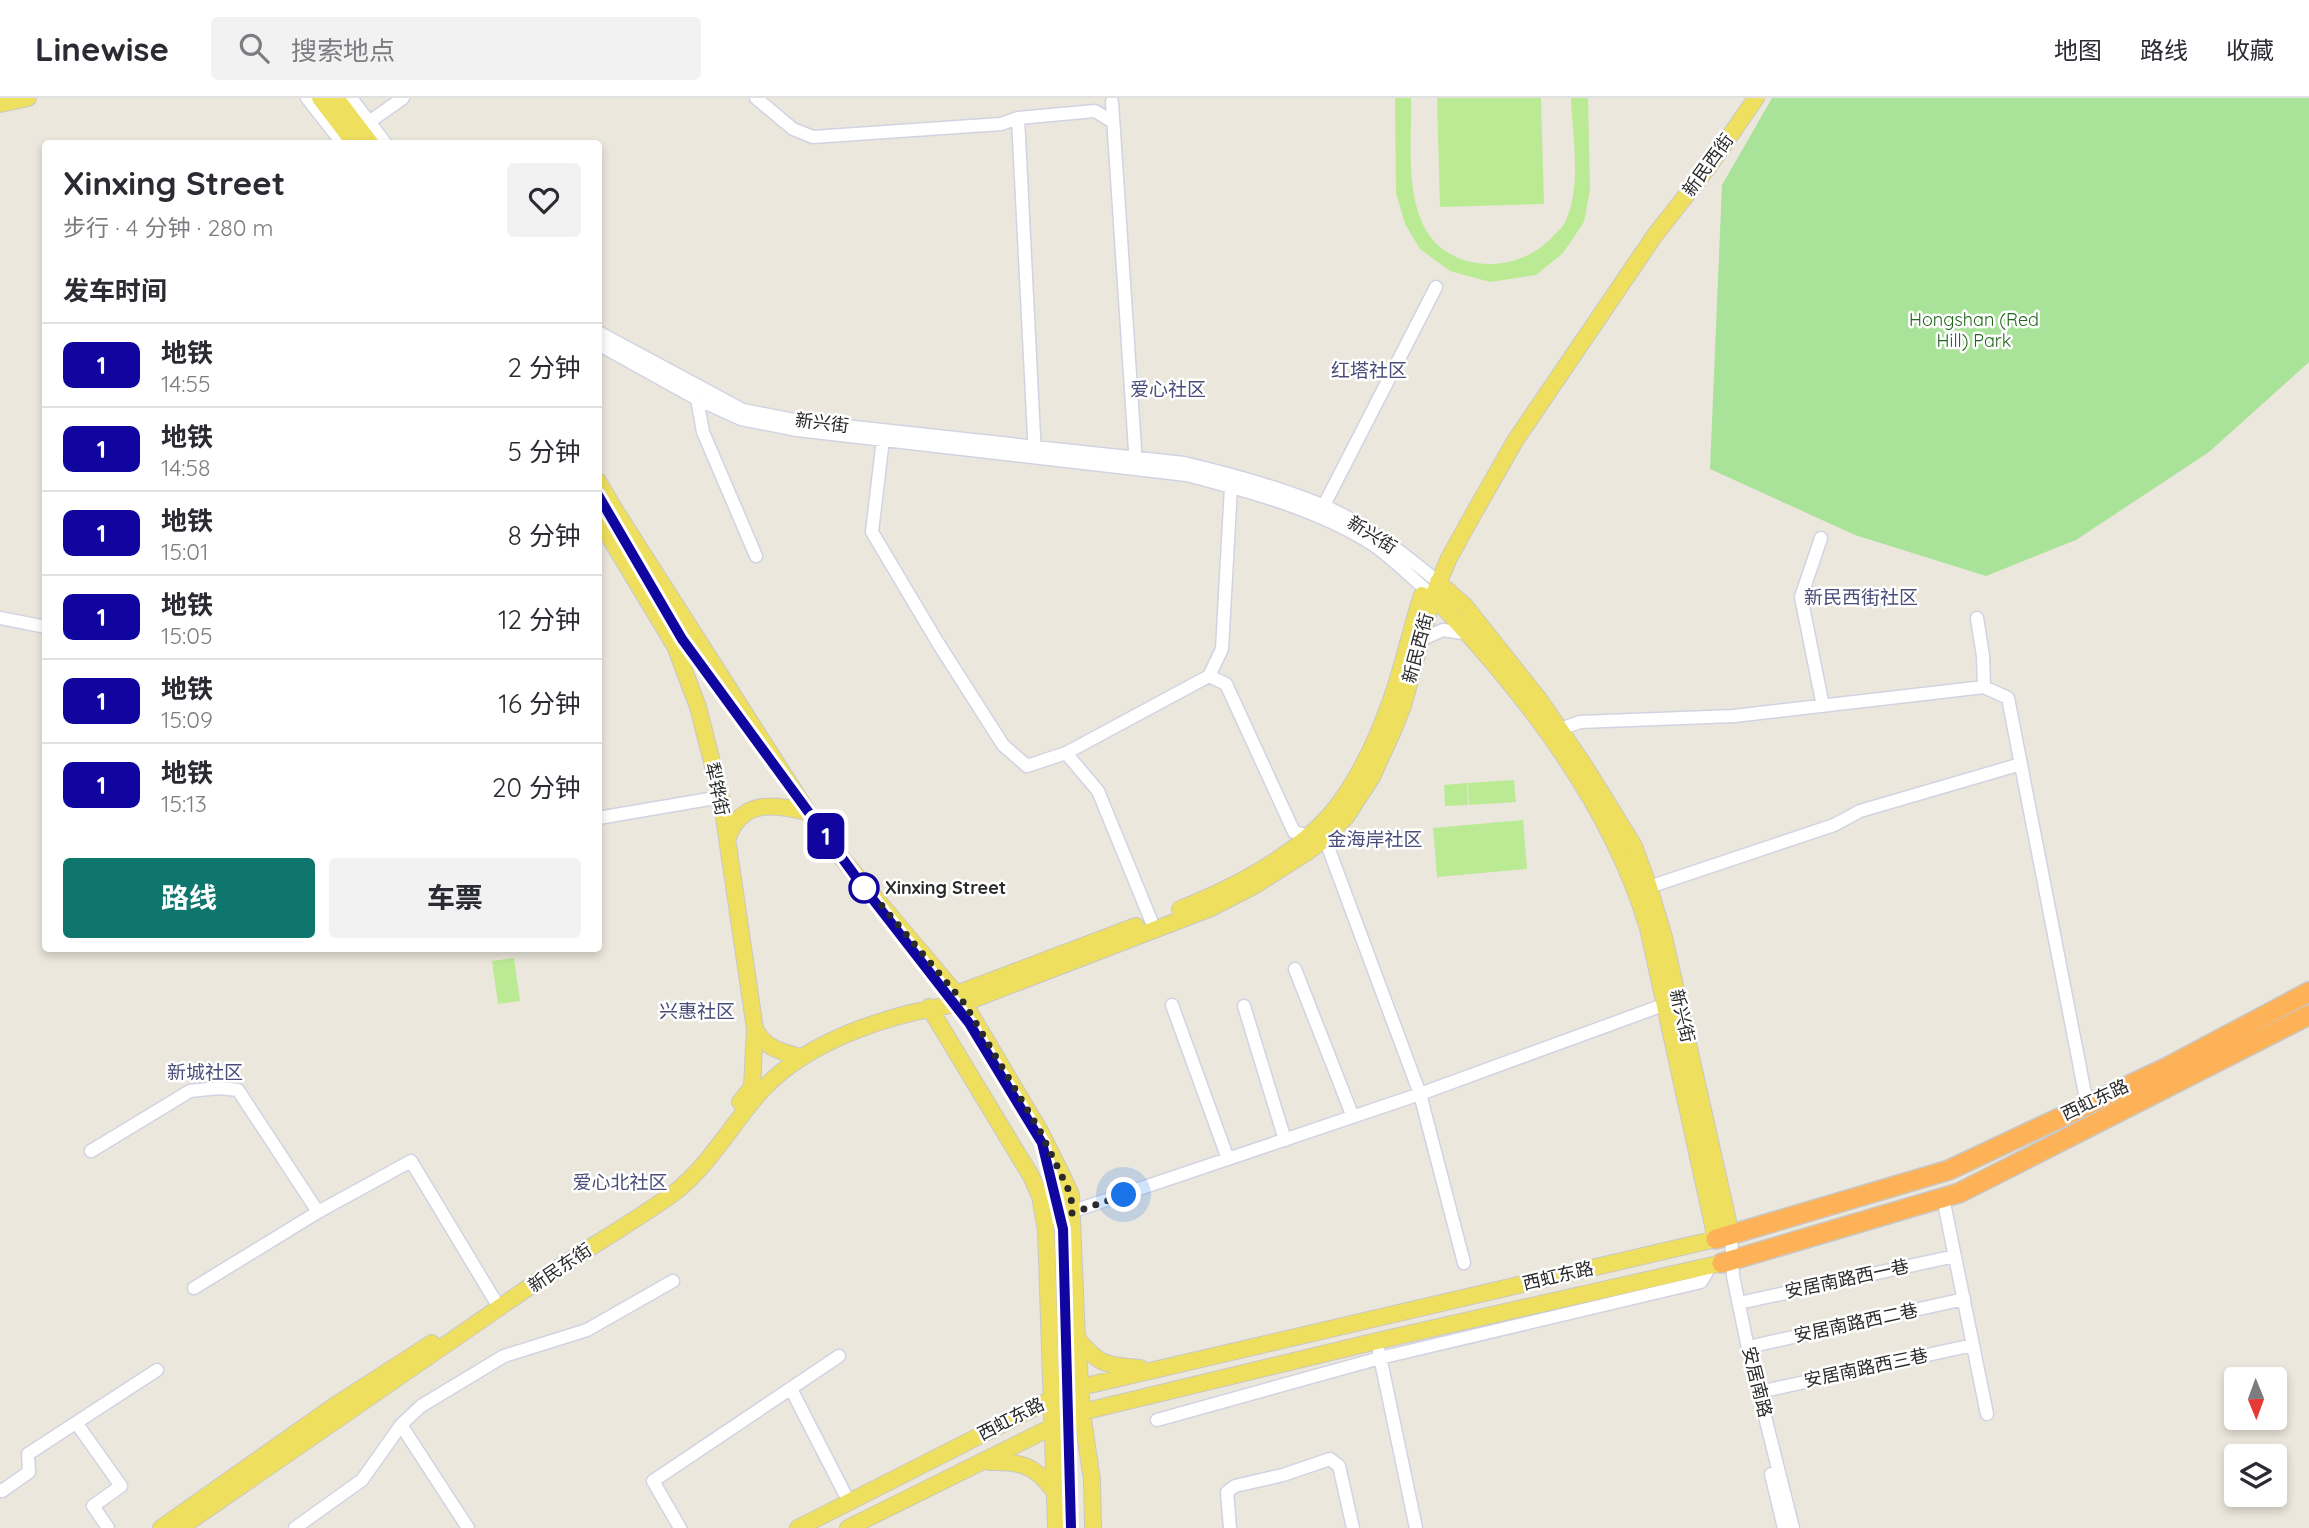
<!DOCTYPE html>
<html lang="zh">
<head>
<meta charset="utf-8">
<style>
	:root { --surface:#fff; --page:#f2f2f3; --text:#2b2b33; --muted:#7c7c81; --line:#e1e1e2; --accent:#0f766e }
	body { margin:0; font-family:Quicksand,"Noto Sans SC",sans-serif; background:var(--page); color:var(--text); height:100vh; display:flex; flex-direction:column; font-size:26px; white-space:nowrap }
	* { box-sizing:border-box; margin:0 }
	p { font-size:23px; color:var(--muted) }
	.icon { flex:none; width:38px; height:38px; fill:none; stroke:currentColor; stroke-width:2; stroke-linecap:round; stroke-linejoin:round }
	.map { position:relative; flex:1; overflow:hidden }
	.panel { position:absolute; left:42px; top:42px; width:560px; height:812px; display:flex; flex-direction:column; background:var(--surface); border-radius:7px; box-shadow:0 4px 10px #0003 }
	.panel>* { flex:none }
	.badge { padding:0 14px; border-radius:10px; font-size:24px; line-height:46px }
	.needle { width:46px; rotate:179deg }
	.controls { position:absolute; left:2224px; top:1269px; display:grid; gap:14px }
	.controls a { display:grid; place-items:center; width:63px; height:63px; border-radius:7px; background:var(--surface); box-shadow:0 4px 10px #0003; font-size:35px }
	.you { position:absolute; width:35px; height:35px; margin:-18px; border:5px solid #fff; border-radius:50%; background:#1a73e8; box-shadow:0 0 0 10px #1a73e833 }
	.map>.badge { position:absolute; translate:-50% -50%; box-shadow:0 0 0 4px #fff }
	h2 { padding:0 21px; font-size:26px; line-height:63px }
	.round { display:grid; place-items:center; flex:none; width:74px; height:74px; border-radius:7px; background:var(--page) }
	.head { display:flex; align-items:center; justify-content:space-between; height:119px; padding:0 21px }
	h1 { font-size:33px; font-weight:700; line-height:52px }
	.button { display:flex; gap:14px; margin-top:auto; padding:14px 21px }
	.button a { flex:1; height:80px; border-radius:7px; background:var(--accent); color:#fff; font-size:28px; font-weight:700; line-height:80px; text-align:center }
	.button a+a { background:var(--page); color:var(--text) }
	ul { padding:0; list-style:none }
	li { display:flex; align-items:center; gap:21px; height:84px; padding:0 21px; border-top:2px solid var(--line) }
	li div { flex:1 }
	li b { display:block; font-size:26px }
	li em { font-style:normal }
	li .badge { min-width:77px; font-weight:700; text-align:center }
	header { display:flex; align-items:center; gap:42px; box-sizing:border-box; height:98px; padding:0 35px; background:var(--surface); border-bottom:2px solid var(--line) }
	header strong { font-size:33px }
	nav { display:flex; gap:38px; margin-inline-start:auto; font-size:24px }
	.search { width:490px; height:63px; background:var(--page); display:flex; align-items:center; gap:18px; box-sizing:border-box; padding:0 24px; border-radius:7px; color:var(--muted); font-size:26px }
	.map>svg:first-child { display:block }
	.green { fill:#a9e299 }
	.pitch { fill:#bbea95 }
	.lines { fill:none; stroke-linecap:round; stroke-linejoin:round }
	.minor-casing { stroke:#d1d3e3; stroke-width:15 }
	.major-casing { stroke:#c8c8c8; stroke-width:18 }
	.highway-casing { stroke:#c8c8c8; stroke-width:22 }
	.minor { stroke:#fff; stroke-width:12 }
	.major { stroke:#efdf5e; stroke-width:16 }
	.highway { stroke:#fdb257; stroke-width:19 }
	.line-casing { stroke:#fff; stroke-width:16 }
	.line { stroke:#10069f; stroke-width:10 }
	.walk { stroke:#2a2a2a; stroke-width:7; stroke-dasharray:0 12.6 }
	.stop-dot { fill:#fff; stroke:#10069f; stroke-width:3.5 }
	.labels { text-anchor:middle; stroke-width:5; stroke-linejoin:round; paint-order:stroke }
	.street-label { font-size:18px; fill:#2a2a2a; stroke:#fff }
	.park-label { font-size:18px; fill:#21671b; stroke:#fff }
	.stop-label { font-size:18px; font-weight:bold; fill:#2a2a2a; stroke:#fff; text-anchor:start }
	.neighbourhood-label { font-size:19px; fill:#4b4e7a; stroke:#fff }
</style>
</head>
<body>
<header>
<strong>Linewise</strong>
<div class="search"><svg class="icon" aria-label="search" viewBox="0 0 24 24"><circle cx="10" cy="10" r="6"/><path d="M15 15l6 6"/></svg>搜索地点</div>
<nav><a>地图</a><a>路线</a><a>收藏</a></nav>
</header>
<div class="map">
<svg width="2309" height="1430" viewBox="0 0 2309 1430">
	<rect width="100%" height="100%" fill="#ece7dc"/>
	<!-- green -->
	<path class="green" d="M1772,0H2309V264L2209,354L2076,442L1986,478L1855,437L1710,371L1722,87Z"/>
	<!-- pitch -->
	<path class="pitch" d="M1395,0H1411C1412,39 1406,85 1421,122C1442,176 1517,179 1553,138C1558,133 1564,128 1566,122C1582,88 1572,37 1571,0H1588L1590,92L1584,124L1563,155L1536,177L1490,184L1450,173L1420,151L1405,126L1396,95Z
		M1437,0H1541L1544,106L1440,109Z
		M1514,682L1516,704L1469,707L1468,685Z
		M1467,685L1468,707L1445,708L1444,687Z
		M1523,722L1527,771L1437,779L1433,730Z
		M514,860L520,903L498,906L492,863Z"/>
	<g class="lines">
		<!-- minor casing -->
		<g class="minor-casing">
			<path id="minor" d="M307,0L343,46
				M351,0L386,46
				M756,0L793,31L813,39L1001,26L1018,20L1095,13L1113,24
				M1112,4L1136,367
				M1018,20L1035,358
				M369,24L403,0
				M598,234L743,312L799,323L1184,365C1231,376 1278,389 1322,407C1365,425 1403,455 1438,484
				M598,246L697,301L741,321L797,332L1187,377C1251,394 1318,411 1375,448C1395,462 1414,482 1433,498
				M697,301L703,334L756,458
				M883,341L872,434L938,545L1003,647L1027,668L1066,655L1209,578L1222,551L1231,389
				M1321,413L1436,189
				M1821,440L1801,499L1823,608
				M0,520L46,529
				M1977,520L1983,558L1984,589
				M1420,542L1443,532L1469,536
				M1209,578L1226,586L1294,734L1325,741L1420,996L1464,1165
				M1560,631L1580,624L1734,618L1984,589L2008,600L2087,1006
				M1066,655L1098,693L1155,832
				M598,720L721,699
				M1649,789L1834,727L1860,713L2021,666
				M1295,871L1353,1019
				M1172,907L1228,1061
				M1244,908L1285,1042
				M91,1053L190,993L219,990L238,992L318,1114L411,1063L500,1211
				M1943,1100L1987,1316
				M1044,1123L1420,996L1666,906
				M1731,1136L1733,1178L1749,1255L1793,1430
				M194,1190L318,1114
				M1739,1205L1955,1158
				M1748,1249L1964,1201
				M1379,1254L1416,1430
				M791,1291L849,1404
				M1759,1294L1973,1247
				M1157,1322L1380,1260L1701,1184L1710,1169
				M77,1326L121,1388L93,1408L108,1430
				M401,1327L468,1430
				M1771,1376L1784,1430
				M0,1392L2,1393L29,1374L28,1356L157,1272
				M295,1430L362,1382L401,1327L421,1308L504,1258L587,1232L673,1183
				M680,1430L653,1383L839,1258
				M1230,1430L1227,1394L1235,1388L1283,1377L1330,1361L1339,1368L1353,1430"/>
		</g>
		<!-- major casing -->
		<g class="major-casing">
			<path id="major" d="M320,0L355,46
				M336,0L371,46
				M0,6L28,0
				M598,383L615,412L823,738L964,905L1040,1033L1060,1073L1071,1097L1077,1240L1082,1314L1092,1382L1093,1430
				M598,420L675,548L698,609L721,699L755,931C765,950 779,953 800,959
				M1438,484L1465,508L1539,601L1584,667L1634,748L1649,789L1664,839L1731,1136
				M728,740C741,701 774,706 807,714
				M1180,811C1233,790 1290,761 1329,718C1356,687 1376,644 1390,605C1403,570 1410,533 1422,497
				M956,896L1136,828
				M929,909L1031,1078L1040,1098L1046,1132L1056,1430
				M740,1004L752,989L755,931
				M1077,1240C1098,1267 1106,1267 1140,1270
				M989,1364C1020,1363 1035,1367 1054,1393
				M161,1430L334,1308L432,1245
				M180,1430C298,1349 415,1268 532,1187C579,1155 628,1128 674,1095C710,1067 733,1024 763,991C811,940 896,914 964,905L1211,810L1254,788L1306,755L1325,741L1346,719L1372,679L1393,633L1403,608L1433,498L1449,460L1474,415L1515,343L1655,137L1710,67L1756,0
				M798,1430L1050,1302L1081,1289L1716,1141L1648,830C1610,703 1523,593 1433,498
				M848,1430L1082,1314L1377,1243L1722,1165"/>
		</g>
		<!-- highway casing -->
		<g class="highway-casing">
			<path id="highway" d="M1716,1141L1949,1072L2168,969L2309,894
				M1722,1165L1959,1095L2309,917"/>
		</g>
		<!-- minor -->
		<use href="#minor" class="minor"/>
		<!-- major -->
		<use href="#major" class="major"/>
		<!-- highway -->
		<use href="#highway" class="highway"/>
	</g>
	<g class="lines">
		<!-- line casing -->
		<g class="line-casing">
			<path id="line" d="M598,397L682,541L864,790L969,925L1042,1045L1063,1131L1071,1430"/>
		</g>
		<!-- line -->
		<use href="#line" class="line"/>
		<!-- walk -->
		<path class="walk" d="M864,790L873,797L964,905L1040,1033L1071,1097L1072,1115L1124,1097"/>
	</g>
	<!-- markers -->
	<circle class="stop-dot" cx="864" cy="790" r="14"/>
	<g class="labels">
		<!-- street labels -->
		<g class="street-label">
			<text transform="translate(1708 67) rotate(-54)" y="6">新民西街</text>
			<text transform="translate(822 325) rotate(7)" y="6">新兴街</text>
			<text transform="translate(1372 437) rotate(32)" y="6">新兴街</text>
			<text transform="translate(1418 550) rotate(-75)" y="6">新民西街</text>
			<text transform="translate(717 691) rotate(78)" y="6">犁铧街</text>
			<text transform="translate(1682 918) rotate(77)" y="6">新兴街</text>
			<text transform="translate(2095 1002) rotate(-25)" y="6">西虹东路</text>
			<text transform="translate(560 1170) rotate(-34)" y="6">新民东街</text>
			<text transform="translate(1558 1178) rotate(-13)" y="6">西虹东路</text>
			<text transform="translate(1847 1181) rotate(-12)" y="6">安居南路西一巷</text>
			<text transform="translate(1856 1225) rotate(-12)" y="6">安居南路西二巷</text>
			<text transform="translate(1866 1270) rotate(-12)" y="6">安居南路西三巷</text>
			<text transform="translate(1757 1284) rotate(76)" y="6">安居南路</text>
			<text transform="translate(1011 1321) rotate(-27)" y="6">西虹东路</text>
		</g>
		<!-- park labels -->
		<g class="park-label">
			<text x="1974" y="228">Hongshan (Red<tspan x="1974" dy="21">Hill) Park</tspan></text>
		</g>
		<!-- stop labels -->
		<g class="stop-label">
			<text x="885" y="796">Xinxing Street</text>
		</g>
		<!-- neighbourhood labels -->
		<g class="neighbourhood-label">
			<text x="1369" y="279">红塔社区</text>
			<text x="1168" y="298">爱心社区</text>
			<text x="1861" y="506">新民西街社区</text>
			<text x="1375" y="748">金海岸社区</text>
			<text x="697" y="920">兴惠社区</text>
			<text x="205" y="981">新城社区</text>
			<text x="620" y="1091">爱心北社区</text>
		</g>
	</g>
</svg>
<div class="controls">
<a><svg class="needle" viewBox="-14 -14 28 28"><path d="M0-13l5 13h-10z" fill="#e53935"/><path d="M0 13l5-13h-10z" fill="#7c7c81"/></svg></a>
<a><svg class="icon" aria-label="layers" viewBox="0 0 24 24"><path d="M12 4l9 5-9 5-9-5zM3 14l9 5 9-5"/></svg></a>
</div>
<div class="you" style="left:1124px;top:1097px"></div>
<b class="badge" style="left:826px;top:738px;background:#10069f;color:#fff">1</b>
<section class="panel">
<div class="head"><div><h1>Xinxing Street</h1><p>步行 · 4 分钟 · 280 m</p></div><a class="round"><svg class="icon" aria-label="heart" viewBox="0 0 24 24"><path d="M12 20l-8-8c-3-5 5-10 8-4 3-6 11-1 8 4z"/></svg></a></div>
<h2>发车时间</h2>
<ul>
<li><span class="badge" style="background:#10069f;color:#fff">1</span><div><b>地铁</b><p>14:55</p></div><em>2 分钟</em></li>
<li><span class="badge" style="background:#10069f;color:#fff">1</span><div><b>地铁</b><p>14:58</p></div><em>5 分钟</em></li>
<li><span class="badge" style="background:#10069f;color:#fff">1</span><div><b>地铁</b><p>15:01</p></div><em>8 分钟</em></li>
<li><span class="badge" style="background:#10069f;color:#fff">1</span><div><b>地铁</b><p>15:05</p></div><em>12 分钟</em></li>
<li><span class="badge" style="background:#10069f;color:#fff">1</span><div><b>地铁</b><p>15:09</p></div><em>16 分钟</em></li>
<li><span class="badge" style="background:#10069f;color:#fff">1</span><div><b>地铁</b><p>15:13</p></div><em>20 分钟</em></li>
</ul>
<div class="button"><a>路线</a><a>车票</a></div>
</section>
</div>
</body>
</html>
